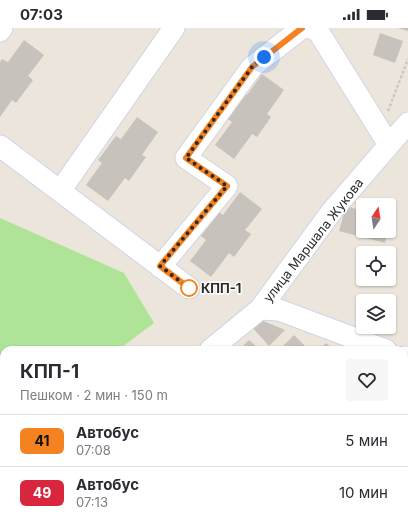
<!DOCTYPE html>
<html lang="ru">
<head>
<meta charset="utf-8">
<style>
	:root { --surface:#fff; --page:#f7f7f7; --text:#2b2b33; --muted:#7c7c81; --line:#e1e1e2 }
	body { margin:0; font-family:Inter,sans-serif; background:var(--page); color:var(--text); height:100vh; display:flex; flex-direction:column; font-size:15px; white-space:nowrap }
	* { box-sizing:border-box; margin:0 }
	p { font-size:13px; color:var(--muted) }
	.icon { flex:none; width:22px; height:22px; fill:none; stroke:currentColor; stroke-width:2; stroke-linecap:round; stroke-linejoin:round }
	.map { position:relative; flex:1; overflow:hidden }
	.details { position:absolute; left:0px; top:318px; width:408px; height:180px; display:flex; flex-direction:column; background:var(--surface); border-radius:12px 12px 0 0; box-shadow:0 1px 3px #0004 }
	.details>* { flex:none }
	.badge { padding:0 8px; border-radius:6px; font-size:14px; line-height:26px }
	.needle { width:26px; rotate:12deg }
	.controls { position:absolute; left:356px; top:170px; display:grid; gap:8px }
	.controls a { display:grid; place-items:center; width:40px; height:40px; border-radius:4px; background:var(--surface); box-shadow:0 1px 3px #0004; font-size:20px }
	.you { position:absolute; width:20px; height:20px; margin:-10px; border:3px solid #fff; border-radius:50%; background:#1a73e8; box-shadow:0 0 0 6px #1a73e833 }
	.map>.badge { position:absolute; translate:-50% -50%; box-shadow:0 0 0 2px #fff }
	.round { display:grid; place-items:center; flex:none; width:42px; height:42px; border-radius:4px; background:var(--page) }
	.headline { display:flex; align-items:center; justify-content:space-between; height:68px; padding:0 20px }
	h1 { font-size:19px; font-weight:700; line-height:30px }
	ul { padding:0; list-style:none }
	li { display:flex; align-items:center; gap:12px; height:52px; padding:0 20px; border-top:1px solid var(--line) }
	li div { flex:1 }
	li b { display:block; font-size:15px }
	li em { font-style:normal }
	li .badge { min-width:44px; font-weight:700; text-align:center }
	.status { display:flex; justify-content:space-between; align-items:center; height:28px; padding:0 20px; background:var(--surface); direction:ltr }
	.status svg { height:11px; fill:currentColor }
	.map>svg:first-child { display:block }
	.green { fill:#afe397 }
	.building { fill:#c7c2bb }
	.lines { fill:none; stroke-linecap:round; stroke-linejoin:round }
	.minor-casing { stroke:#d1d4e3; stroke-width:23 }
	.path { stroke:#c8c8c8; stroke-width:2.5; stroke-dasharray:3 2; stroke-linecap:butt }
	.minor { stroke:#fff; stroke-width:21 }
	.line-casing { stroke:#fff; stroke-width:9 }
	.line { stroke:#f58220; stroke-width:6 }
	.walk { stroke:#2a2a2a; stroke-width:4; stroke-dasharray:0 7.2 }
	.stop-dot { fill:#fff; stroke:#f58220; stroke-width:2 }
	.labels { text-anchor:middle; stroke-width:3; stroke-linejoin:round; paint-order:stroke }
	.street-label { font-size:13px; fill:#2a2a2a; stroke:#fff }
	.stop-label { font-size:13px; font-weight:bold; fill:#2a2a2a; stroke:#fff; text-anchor:start }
</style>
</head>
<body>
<div class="status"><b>07:03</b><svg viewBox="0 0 49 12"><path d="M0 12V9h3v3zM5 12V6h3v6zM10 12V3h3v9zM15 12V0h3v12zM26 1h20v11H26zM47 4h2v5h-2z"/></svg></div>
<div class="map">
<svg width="408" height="498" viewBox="0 0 408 498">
	<rect width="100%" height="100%" fill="#ece5db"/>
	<!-- green -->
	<path class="green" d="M0,190L124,245L154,295L118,322H4V467L0,469Z
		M408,355V498H29L37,494H404V358Z"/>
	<!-- building -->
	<path class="building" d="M398,0H408V3Z
		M380,5L403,13L395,35L373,27Z
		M24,12L44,27L28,48L33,52L16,75L12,72L0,89V34L2,31L8,34Z
		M262,46L284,62L267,86L271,89L257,109L252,106L234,131L215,117L232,94L226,90L244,65L247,67Z
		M137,89L158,104L142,127L146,129L129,153L125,150L108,173L86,157L102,135L98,132L116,108L121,111Z
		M240,164L262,181L245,202L251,206L234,229L229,225L211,249L190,233L206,212L201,208L219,184L223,187Z
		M346,178L363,183V203H388L385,215L339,203Z
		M261,292L285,302L269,318L253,300Z
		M294,307L309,322H279Z
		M249,312L260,322H239Z
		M326,315L334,322H319Z"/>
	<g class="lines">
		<!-- minor casing -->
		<g class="minor-casing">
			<path id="minor" d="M310,0L318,3L389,117
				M0,3L2,0
				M0,118L189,260
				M60,163L174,0
				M160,239L227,158L186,130L252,39L302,0
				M260,281L279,282L386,322
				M210,322L260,281L332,183L408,95
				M404,329L408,330
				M0,486L4,484"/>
		</g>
		<!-- path -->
		<path class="path" d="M388,83L408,31
			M0,410L4,409
			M77,494L80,498
			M105,494L109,498
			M49,498L54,494"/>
		<!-- minor -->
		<use href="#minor" class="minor"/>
	</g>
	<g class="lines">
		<!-- line casing -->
		<g class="line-casing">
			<path id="line" d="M189,260L160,238L227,158L186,130L252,39L302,0"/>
		</g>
		<!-- line -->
		<use href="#line" class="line"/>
		<!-- walk -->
		<path class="walk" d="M189,260L160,238L227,158L186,130L252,39L264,29"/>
	</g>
	<!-- markers -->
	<circle class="stop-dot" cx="189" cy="260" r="8"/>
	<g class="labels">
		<!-- street labels -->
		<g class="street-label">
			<text transform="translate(313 212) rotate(-52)" y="5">улица Маршала Жукова</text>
		</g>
		<!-- stop labels -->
		<g class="stop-label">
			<text x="201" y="265">КПП-1</text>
		</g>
	</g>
</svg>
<div class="controls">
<a><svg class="needle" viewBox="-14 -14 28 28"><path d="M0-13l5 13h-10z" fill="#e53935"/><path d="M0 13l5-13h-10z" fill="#7c7c81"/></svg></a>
<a><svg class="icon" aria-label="locate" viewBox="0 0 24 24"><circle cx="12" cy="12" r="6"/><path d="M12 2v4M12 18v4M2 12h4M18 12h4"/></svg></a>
<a><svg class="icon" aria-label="layers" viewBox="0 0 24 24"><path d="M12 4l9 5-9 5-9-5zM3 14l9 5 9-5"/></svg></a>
</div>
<div class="you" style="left:264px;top:29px"></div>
<section class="details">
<div class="headline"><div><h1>КПП-1</h1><p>Пешком · 2 мин · 150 m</p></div><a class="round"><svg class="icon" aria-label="heart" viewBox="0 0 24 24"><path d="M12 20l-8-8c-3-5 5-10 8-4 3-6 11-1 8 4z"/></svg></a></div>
<ul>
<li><span class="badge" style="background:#f58220;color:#111">41</span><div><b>Автобус</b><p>07:08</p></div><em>5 мин</em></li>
<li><span class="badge" style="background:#d7263d;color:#fff">49</span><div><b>Автобус</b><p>07:13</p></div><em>10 мин</em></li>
</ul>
</section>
</div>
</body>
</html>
